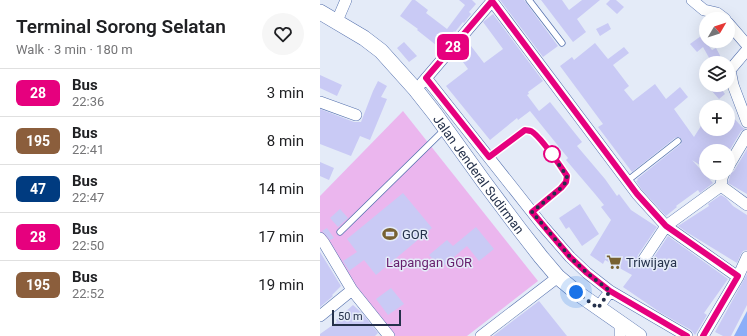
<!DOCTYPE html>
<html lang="en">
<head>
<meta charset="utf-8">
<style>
	:root { --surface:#fff; --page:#f6f6f6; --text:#202124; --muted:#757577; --line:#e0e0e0 }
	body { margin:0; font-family:Roboto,sans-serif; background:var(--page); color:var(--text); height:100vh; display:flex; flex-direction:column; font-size:15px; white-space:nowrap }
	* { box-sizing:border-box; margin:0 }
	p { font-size:13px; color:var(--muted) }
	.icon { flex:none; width:22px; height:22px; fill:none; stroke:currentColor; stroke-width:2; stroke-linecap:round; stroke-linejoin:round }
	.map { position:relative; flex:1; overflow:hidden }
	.details { display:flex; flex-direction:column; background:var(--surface); width:320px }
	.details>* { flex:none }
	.badge { padding:0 8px; border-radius:6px; font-size:14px; line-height:26px }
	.needle { width:26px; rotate:51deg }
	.tools { position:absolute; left:379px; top:12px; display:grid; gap:8px }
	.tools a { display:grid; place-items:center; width:36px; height:36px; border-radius:50%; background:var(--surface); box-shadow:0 4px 16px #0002; font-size:20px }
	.scale { position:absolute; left:12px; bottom:10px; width:69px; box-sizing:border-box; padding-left:4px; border:2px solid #25314b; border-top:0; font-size:11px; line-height:14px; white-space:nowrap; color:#25314b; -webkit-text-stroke:3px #e4ebf8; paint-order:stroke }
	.you { position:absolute; width:20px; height:20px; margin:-10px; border:3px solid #fff; border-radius:50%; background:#1a73e8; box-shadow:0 0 0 6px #1a73e833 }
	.map>.badge { position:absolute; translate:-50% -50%; box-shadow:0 0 0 2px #fff }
	.round { display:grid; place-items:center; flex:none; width:42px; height:42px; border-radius:21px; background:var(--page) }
	.overview { display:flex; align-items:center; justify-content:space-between; height:68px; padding:0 16px }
	h1 { font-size:19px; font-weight:600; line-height:30px }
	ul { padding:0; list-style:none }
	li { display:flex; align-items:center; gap:12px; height:48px; padding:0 16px; border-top:1px solid var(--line) }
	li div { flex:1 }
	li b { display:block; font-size:15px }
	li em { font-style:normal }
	li .badge { min-width:44px; font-weight:700; text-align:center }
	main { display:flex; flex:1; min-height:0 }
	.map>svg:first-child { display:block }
	.green { fill:#ebb6ee }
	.water { fill:#8baef8 }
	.building { fill:#c9caf5 }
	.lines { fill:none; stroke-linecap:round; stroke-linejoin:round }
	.service-casing { stroke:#5571ae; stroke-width:7 }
	.minor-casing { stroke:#5571ae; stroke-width:12 }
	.secondary-casing { stroke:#5571ae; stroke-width:16 }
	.service { stroke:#fff; stroke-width:5.5 }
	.minor { stroke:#fff; stroke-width:11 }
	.secondary { stroke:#fff; stroke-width:15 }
	.line-casing { stroke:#fff; stroke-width:9 }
	.line { stroke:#e6007e; stroke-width:6 }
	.walk { stroke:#25314b; stroke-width:4; stroke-dasharray:0 7.2 }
	.stop-dot { fill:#fff; stroke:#e6007e; stroke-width:2 }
	.labels { text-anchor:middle; stroke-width:3; stroke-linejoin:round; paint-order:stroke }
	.street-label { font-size:13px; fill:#25314b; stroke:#e4ebf8 }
	.poi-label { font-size:13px; fill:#25314b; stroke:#e4ebf8; text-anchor:start }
	.park-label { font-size:13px; fill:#671e6d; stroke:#e4ebf8 }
</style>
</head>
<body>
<main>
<section class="details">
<div class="overview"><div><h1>Terminal Sorong Selatan</h1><p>Walk · 3 min · 180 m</p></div><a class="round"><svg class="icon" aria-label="heart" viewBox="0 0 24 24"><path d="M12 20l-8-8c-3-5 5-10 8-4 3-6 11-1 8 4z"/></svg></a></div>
<ul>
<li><span class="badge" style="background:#e6007e;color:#fff">28</span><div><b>Bus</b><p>22:36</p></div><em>3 min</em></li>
<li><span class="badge" style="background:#8b5e3c;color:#fff">195</span><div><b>Bus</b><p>22:41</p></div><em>8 min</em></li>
<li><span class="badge" style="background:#003b80;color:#fff">47</span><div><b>Bus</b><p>22:47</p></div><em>14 min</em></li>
<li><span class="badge" style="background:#e6007e;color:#fff">28</span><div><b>Bus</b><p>22:50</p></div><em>17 min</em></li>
<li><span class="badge" style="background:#8b5e3c;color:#fff">195</span><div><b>Bus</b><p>22:52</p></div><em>19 min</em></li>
</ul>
</section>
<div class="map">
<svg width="427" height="336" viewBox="0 0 427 336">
	<rect width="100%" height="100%" fill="#e4ebf8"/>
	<!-- green -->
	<path class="green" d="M83,111L218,281L147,336H72L0,238V196Z"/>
	<!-- water -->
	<path class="water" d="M427,311V336H414Z"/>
	<!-- building -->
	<path class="building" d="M92,0H95L108,10L106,13L127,29L145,5L139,0H152L156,4L149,12L151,14L144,23L143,22L135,32L134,31L121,49L97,30L98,29L80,16Z
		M180,0H204L238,46L223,57Z
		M221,0H242L249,10L262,0H280L257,19L266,32L253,42Z
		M290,0H296L304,7L297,14L286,4Z
		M173,14L223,81L208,92L209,94L207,95L219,111L230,102L262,142L257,146L285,179L297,196L299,194L311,210L337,227L318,255L317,259L318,262L320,265L324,266L327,265L330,263L348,236L408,279L384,313L387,315L375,335L371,330L341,313L303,287L312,275L285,260L283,264L270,255L291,220L281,207L284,205L275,194L246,160L248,158L210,111L198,120L197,118L170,140L126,86L148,69L138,55L151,46L164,63L183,49L163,22Z
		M288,23L291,29L280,36L276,29Z
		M381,36L392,50L396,48L403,61L399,63H392L383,47L377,52L370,44Z
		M84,42L97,56L89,62L77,48Z
		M275,43L288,59L304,47L309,53L293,65L309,86L304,90L313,101L335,84L346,99L360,87L368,97L354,109L374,137L386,118V129H408V112L422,127L425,129L421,131L408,153V151H386V169L372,160L393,183L380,193L378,190L356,206L357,207L346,216L322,190L316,181L318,180L317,179L361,144L362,140L359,137L355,138L312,172L278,127L283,124L240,66L252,57L254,60Z
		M0,75L22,85L17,96L0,88Z
		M58,81L67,86L61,97L67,99L50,140L40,136L31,156L0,144V109L34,122H41L53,91Z
		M395,85H398L405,94L399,99L390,89Z
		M427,149V194L408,183L411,173L414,171Z
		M0,162L14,168L9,180L0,176Z
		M83,193L112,228L56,275L44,260L29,271L23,261L37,252L27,239Z
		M401,195L406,198L413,206L427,215V250L423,251L421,254L417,263L368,233L358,226L389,206L388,204Z
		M260,204L279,234L262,246L249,227L246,229L239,218Z
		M20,209L28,218L18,227L10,218Z
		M156,227L174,249L159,261L147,246L121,268L109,255L127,240L133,246Z
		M7,228L14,238L10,240L5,234L2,231Z
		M0,252L21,286L12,295L13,296L0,307Z
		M427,274V305L411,336H403L395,332Z
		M71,288L84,304L68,315L56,299Z
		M219,301L247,336H173Z
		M33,305L42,313L58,333L55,336H0V334L17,322L16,320Z"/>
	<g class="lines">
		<!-- service casing -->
		<g class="service-casing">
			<path id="service" d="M209,0L242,43
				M169,157L205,130L211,131L219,137L243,169L247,176L246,182L241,188L212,212
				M307,181L358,141
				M20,232L125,129"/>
		</g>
		<!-- minor casing -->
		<g class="minor-casing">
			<path id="minor" d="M372,0L384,10L397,13L405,19
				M172,1L317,194L346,226L418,277
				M17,21L26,0
				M408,23L427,45
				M427,50L410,70L413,85L427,122
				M106,78L223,226L250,257L267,273L290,291L367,336
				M102,83L173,0
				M0,102L36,115
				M408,167L427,135
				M404,173L402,178L401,186L427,205
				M0,238L4,243L32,290L69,336
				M324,259L346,226L401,186
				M278,308L290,291
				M0,316L32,290
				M161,336L238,277
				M300,336V323
				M383,336L418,277L427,257"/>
		</g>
		<!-- secondary casing -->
		<g class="secondary-casing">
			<g id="secondary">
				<path id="s1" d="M0,12L44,38L61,51L96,90L115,114L164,182L200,230L221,257L238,277L256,292L319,336"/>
			</g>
		</g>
		<!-- service -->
		<use href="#service" class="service"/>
		<!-- minor -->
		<use href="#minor" class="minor"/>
		<!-- secondary -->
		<use href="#secondary" class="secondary"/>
	</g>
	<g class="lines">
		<!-- line casing -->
		<g class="line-casing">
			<path id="line" d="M367,336L290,291L267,273L250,257L212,212L241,188L246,182L247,176C241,167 220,136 211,131C210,131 206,130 205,130L169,157L106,78L172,1L317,194L346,226L418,276L383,336"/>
		</g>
		<!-- line -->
		<use href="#line" class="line"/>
		<!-- walk -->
		<path class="walk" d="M232,154L229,151L242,169L247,176L246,182L241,188L212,212L250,257L267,273L290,291L278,308L256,292"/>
	</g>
	<!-- icons -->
	<defs>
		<g id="stadium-bare" transform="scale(1.2)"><path d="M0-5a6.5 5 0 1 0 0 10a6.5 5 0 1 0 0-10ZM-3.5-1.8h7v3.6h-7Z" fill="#786232" stroke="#e4ebf8" stroke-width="2.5" paint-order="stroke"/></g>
		<g id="supermarket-bare" transform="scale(1.2)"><path d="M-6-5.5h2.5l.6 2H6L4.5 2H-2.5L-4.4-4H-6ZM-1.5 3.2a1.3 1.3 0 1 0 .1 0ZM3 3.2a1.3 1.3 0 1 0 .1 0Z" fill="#786232" stroke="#e4ebf8" stroke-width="2.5" paint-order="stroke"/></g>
	</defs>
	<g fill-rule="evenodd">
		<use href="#stadium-bare" x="70" y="234"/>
		<use href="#supermarket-bare" x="294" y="262"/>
	</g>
	<!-- markers -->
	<circle class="stop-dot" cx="232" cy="154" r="8"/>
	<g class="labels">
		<!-- street labels -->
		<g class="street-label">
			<text dy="5" stroke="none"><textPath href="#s1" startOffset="230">Jalan Jenderal Sudirman</textPath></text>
		</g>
		<!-- poi labels -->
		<g class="poi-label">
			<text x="82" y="239">GOR</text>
			<text x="306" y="267">Triwijaya</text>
		</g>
		<!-- park labels -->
		<g class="park-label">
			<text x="109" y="267">Lapangan GOR</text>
		</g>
	</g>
</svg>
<div class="tools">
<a><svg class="needle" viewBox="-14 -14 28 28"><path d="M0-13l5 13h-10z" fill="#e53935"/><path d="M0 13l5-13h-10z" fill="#757577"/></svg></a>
<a><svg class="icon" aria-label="layers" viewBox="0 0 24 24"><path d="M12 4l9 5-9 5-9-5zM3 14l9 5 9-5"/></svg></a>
<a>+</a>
<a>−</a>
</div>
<div class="scale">50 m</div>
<div class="you" style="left:256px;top:292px"></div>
<b class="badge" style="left:133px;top:47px;background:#e6007e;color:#fff">28</b>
</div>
</main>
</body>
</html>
